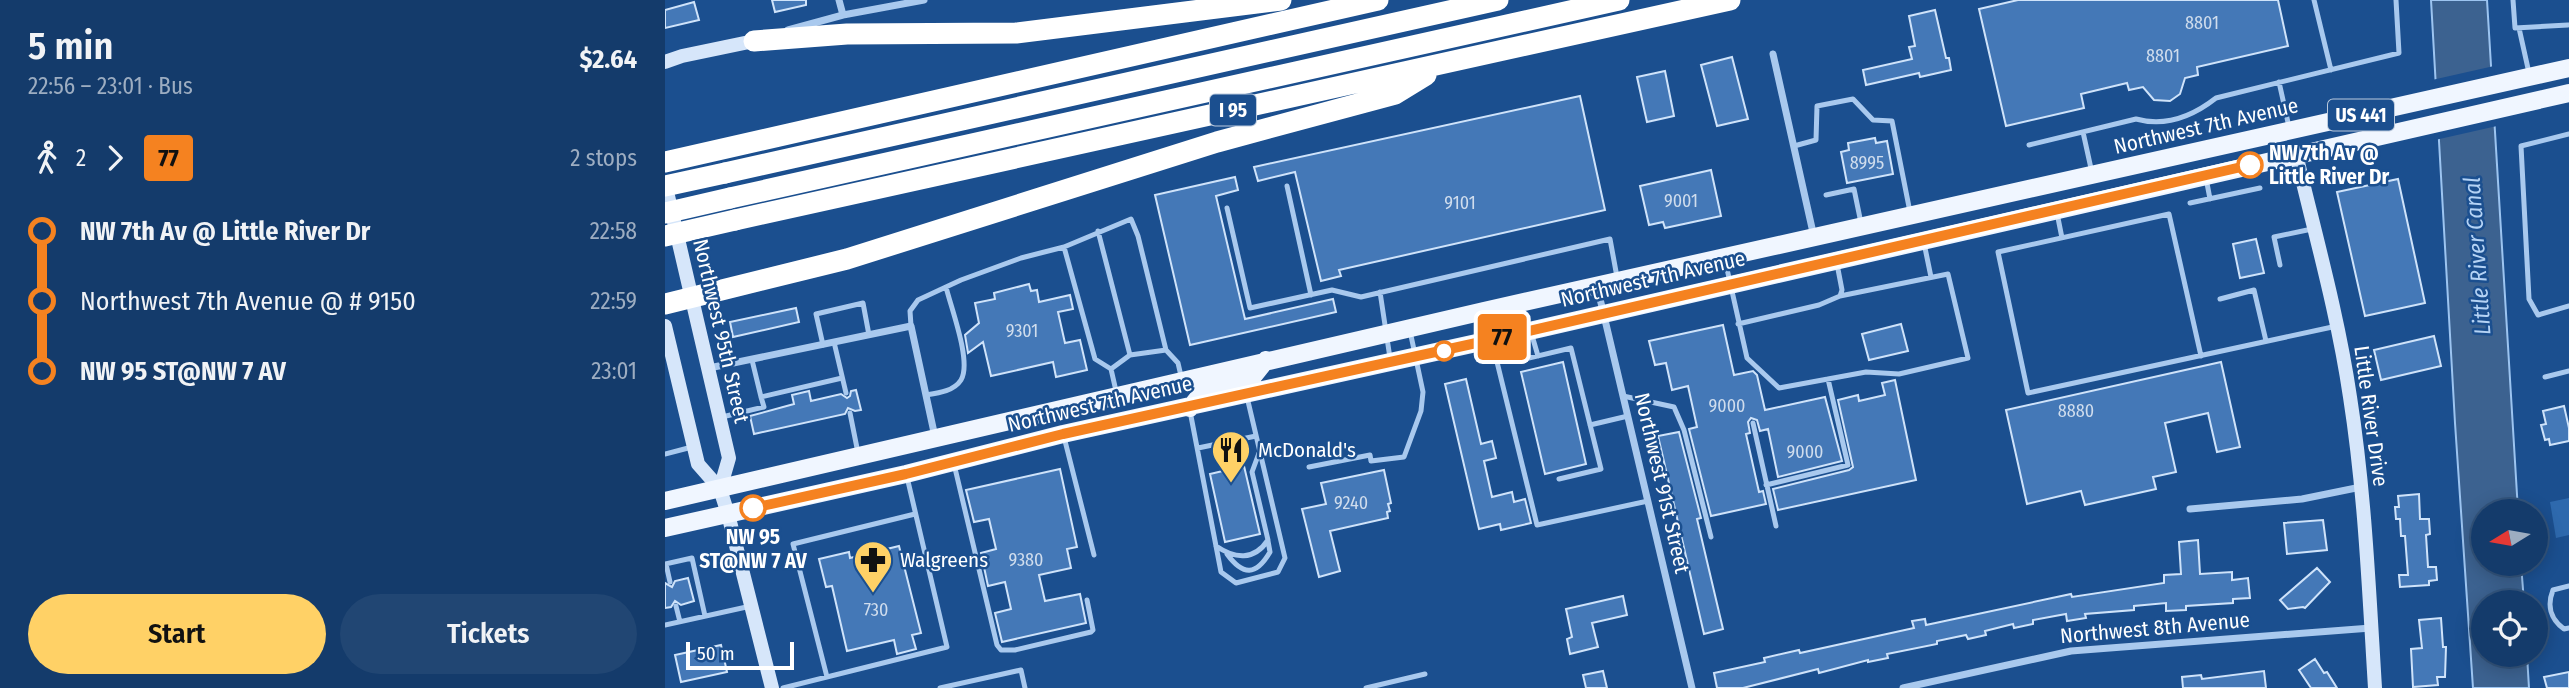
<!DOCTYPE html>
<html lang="en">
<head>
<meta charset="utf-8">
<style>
	:root { --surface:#143b6b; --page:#214673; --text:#f1f3f6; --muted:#9dadc1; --line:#33557e; --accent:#ffd166 }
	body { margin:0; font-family:"Fira Sans Condensed",sans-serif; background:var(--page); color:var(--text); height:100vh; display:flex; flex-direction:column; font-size:26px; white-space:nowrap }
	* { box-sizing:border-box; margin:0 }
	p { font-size:23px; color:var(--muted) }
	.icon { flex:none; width:38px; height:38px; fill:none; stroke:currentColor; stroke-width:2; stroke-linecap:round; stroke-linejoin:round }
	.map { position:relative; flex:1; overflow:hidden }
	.drawer { display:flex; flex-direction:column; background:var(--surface); width:665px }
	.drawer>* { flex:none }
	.badge { padding:0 14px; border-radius:5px; font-size:24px; line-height:46px }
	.needle { width:46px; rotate:259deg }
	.controls { position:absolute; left:1806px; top:499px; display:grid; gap:14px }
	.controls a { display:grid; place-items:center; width:77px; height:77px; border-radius:50%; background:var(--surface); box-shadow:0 4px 18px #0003,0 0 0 2px var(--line); font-size:35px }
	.scale { position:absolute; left:21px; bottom:18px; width:108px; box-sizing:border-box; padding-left:7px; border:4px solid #fff; border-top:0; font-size:19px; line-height:24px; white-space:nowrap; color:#fff; -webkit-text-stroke:5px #1b4f8f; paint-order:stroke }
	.map>.badge { position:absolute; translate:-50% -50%; box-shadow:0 0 0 4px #fff }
	.legs { display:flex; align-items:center; gap:10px; height:77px; padding:0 28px; font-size:23px }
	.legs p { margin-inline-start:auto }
	.summary { display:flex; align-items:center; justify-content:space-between; height:119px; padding:0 28px }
	h1 { font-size:38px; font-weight:600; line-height:52px }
	.primary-button { display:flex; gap:14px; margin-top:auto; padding:14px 28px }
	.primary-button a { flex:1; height:80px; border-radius:42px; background:var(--accent); color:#111; font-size:28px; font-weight:600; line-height:80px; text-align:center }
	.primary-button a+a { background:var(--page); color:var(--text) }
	ul { padding:0 28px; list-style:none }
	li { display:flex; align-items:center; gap:24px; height:70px; font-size:26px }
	li i { display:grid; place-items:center; width:10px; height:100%; margin:0 9px; background:currentColor }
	li i::after { content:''; width:18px; height:18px; margin:-9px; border:5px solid; border-radius:50%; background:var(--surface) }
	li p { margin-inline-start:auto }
	li:first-child i { background:linear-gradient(#0000 50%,currentColor 0) }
	li:last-child i { background:linear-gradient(currentColor 50%,#0000 0) }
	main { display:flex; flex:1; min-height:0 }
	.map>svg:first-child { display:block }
	.green { fill:#2e69ad }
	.water { fill:#3c6290; stroke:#9cc4f0; stroke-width:2 }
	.pier { fill:#1b4f8f }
	.building { fill:#4478b7; stroke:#cfe3fa; stroke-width:2 }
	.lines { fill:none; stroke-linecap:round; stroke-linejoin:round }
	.lane { stroke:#a9c9ee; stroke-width:5 }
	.street { stroke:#a9c9ee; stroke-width:7 }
	.secondary { stroke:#d6e6fa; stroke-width:14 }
	.primary { stroke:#f0f6ff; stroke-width:18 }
	.highway { stroke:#fff; stroke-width:21 }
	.highway-bridge { stroke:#fff; stroke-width:21 }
	.line-1-casing { stroke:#fff; stroke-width:16 }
	.line-1 { stroke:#f58220; stroke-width:10 }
	.stop-1-dot { fill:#fff; stroke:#f58220; stroke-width:3.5 }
	.labels { text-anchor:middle; stroke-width:5; stroke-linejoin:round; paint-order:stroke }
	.number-label { font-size:18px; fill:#d0dded }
	.shield { fill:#1b4f8f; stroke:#bbcadd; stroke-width:2 }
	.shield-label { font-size:19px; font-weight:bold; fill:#fff }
	.street-label { font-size:21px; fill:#fff; stroke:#1b4f8f }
	.stop-label { font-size:21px; font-weight:bold; fill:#fff; stroke:#1b4f8f; text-anchor:start }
	.poi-label { font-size:21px; fill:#fff; stroke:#1b4f8f; text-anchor:start }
	.water-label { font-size:23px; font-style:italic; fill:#b5d3f5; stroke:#1b4f8f }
</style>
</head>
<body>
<main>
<section class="drawer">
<div class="summary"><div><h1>5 min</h1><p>22:56 – 23:01 · Bus</p></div><b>$2.64</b></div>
<div class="legs"><svg class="icon" aria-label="walk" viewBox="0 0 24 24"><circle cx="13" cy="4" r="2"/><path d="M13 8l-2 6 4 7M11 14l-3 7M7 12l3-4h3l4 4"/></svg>2<svg class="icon" aria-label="forward" viewBox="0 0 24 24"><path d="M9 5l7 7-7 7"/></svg><b class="badge" style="background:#f58220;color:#111">77</b><p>2 stops</p></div>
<ul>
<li><i style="color:#f58220"></i><b>NW 7th Av @ Little River Dr</b><p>22:58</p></li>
<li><i style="color:#f58220"></i><span>Northwest 7th Avenue @ # 9150</span><p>22:59</p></li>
<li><i style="color:#f58220"></i><b>NW 95 ST@NW 7 AV</b><p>23:01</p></li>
</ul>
<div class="primary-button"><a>Start</a><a>Tickets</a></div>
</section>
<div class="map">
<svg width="1904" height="688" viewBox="0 0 1904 688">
	<rect width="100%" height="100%" fill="#1b4f8f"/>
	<!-- green -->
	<path class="green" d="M1904,498V535L1891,538L1885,502Z"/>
	<!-- water -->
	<path class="water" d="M1766,0H1822L1853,511H1818V564H1856L1859,602H1818V654L1862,655L1864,688H1808L1790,423Z"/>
	<!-- pier -->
	<path class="pier" d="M1829,66L1832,126L1770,140L1767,80Z"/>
	<!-- building -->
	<path class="building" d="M107,0H141V5L110,12Z
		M1353,0H1613L1623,46L1532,67L1533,75L1520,78L1515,94L1505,101L1489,100L1478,87L1464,90L1462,83L1416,94L1419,108L1341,126L1314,9Z
		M29,2L34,20L0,28V10Z
		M1270,10L1281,58H1284L1286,70L1255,77L1254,73L1201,85L1198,70L1247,59L1244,47L1250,46L1244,16Z
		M1067,57L1083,119L1052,126L1036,65Z
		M1000,71L1009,116L982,122L972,77Z
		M915,96L940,210L674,270L676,276L656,281L630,172L593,181L589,167Z
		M1210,138L1211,143L1222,141L1228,174L1182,183L1176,152L1184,150L1183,143Z
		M1046,170L1056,216L1000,228L998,222L984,225L975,186Z
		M570,177L573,190L551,196L580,319L668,299L671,312L525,345L490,195Z
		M1733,179L1760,303L1700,316L1672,192Z
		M1591,239L1599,273L1575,278L1568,244Z
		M364,284L366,291L372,290L374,302L405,295L408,309L393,312L400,343L415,340L422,370L391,377L388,362L326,376L318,342L303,353L300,335L314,323L310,303L330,299L329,293Z
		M131,308L134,322L68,337L65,322Z
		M1236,324L1243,351L1204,360L1197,334Z
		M1058,325L1069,375L1088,371L1092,375L1100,410L1160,397L1177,461L1113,477L1103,429L1095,431L1092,420L1086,418L1083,422L1085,433L1081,434L1094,492L1098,491L1101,504L1046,516L1024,429L1032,427L1023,386L1007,390L1001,363L990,365L984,341Z
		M1769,336L1776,366L1716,380L1709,350Z
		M898,362L921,464L880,474L856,372Z
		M1556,362L1575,447L1552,452L1543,413L1500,423L1511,472L1488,477L1491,489L1420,505L1416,491L1362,504L1341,410Z
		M801,379L816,444L827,441L831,458L819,461L827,497L847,492L849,502L860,499L866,523L836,530L835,524L814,529L780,384Z
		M1230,380L1251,480L1113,510L1108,489L1184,470L1188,467L1173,400L1193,395L1194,401L1220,395L1217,383Z
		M191,390L196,410L190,411L183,408L180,414L89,434L85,416L129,404L127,395L144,391L146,401L176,394L182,398L185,396L186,391Z
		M1899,406L1904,428V441L1885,445L1884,439L1880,440L1876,425L1881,424L1878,411Z
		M1014,432L1036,518L1032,519L1058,629L1039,634L993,436Z
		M579,466L595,534L560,542L545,474Z
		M395,469L412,547L402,549L406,568L374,575L380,601L415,594L421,623L337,642L330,613L346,609L340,582L323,586L316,553L331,549L324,519L309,522L301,490Z
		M719,470L726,503L723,504L725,511L722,512L723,518L665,531L675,571L654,577L637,509L661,504L656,483Z
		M1754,494L1755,519H1764L1765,534L1761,535L1763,567H1771L1772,580L1764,581V585L1735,587L1734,575H1743L1740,536H1736L1735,519H1731L1730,507H1734L1733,496Z
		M1658,520L1662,550L1622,554L1619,523Z
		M1533,540L1535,574L1567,572V580L1583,578L1585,598L1568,599V603L1521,606V610L1501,611V603L1469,606V610L1420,614L1421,618L1402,621L1401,614L1368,620V624L1349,628L1348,624L1320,631L1321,635L1303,639L1301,635L1272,641V644L1222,654L1223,658L1203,662V660L1154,673L1153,669L1078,688H1052L1049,673L1100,662L1099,658L1134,650L1135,653L1249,628L1247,621L1260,619L1261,625L1406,594L1407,597L1499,583V575L1516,574L1514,542Z
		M234,546L256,633L247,635L251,649L232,654L229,640L182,651L167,586L161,587L154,559L184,552L185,558Z
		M1652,568L1665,582L1640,608L1638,607L1623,609L1615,600Z
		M23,578L29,601L16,605L10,601L6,607L0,608V583L7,587L10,581Z
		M958,596L962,615L927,623L933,647L905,654L902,639L907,637L901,609Z
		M1776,618L1778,647H1781L1780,677H1772L1773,685L1748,687L1746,649L1757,648L1754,620Z
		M56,645L62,672L16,682L10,655Z
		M1650,659L1659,673L1662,672L1672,688H1646L1634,670Z
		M938,671L942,688H921L918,675Z
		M1599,671L1601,688H1518L1517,677L1536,675L1537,679Z
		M1904,672V688H1882L1879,677Z"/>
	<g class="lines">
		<!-- lane -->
		<path class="lane" d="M1649,0L1666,70
			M1848,0L1850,28L1903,25
			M1854,28L1864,73
			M1614,82L1624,127
			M1418,132L1427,173
			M1904,134L1856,146L1864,299L1873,315L1904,306
			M1364,145L1471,119C1500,127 1528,116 1551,98L1734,53L1731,0
			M1129,146L1151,140L1152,106L1188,99L1208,120L1227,121L1245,212
			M1541,178L1545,199
			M622,186L646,295
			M1161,195L1189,189L1196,223
			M1525,203L1595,188
			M562,208L585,308L667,290L696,297L945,239L952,277
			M1392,213L1397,238
			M433,231L465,355
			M1259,243L1266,277
			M399,247L430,359L446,369L451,391
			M1060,260L1082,358L1114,388L1201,372L1234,374L1303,358L1283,274L1175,296
			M1615,265L1609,237L1647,229
			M715,292L725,358
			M1555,299L1589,290L1601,341
			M820,313L872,525L983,501
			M1073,324L1154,305L1175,296L1177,290L1172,264
			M246,326L245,311L253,300L296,280L356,258L399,247L466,219L473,236L501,350L513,363L516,376
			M866,332L873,356
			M169,342L181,393
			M158,345L151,314L198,303L204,335
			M1536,356L1504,214L1333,252L1363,393L1672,326
			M87,360L96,397L177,378
			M856,360L906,348L936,469L894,479
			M446,369L465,355L501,350
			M1880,377L1904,371
			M261,395C274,393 289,391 296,380C307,362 286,308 281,287
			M958,396L1009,407L1019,430L1046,537
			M525,411L556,572L571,583L613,572L620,558L582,397
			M185,413L193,453
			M57,417L99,407L96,397
			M1088,423L1111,526
			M925,425L963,416
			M399,437L429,555
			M533,448L591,436
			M0,454L27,447
			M289,464L332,645L336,650H350L426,632L428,630L422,600
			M644,467L705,455L706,461L739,457L756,411L758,392L745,331
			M1101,485L1183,465L1163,379
			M551,546C570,559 589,561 603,540L587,472L594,453
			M562,554C578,576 591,576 605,552L603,541
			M0,564L27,558L40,616
			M1,564L5,582
			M1904,586L1888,590C1882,605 1885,619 1899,629L1904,628
			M11,606L15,622
			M0,625L86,606
			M162,677L128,544L250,514
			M118,688L282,647L242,477
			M275,688L356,670L360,688
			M701,688L760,674"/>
		<!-- street -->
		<path class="street" d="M174,0L178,15
			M123,30L178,15L259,0
			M1108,54L1149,237
			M932,286L1027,688
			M44,368L246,326L270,437
			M1525,509L1637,499L1696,487
			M1238,688L1406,651L1706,628"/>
		<!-- secondary -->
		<path class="secondary" d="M0,62L17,56L89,41
			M1631,154C1650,234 1673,315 1685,397C1700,493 1704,591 1710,688
			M0,183L64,458L55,489
			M0,326L33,464L55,489L63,514L107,688"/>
		<!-- primary -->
		<path class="primary" d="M525,408L540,389L586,379L601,360
			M0,501L819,311L1904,68
			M0,528L241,474L398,434L825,340L1904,93"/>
		<!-- highway -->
		<path class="highway" d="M89,41L182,34L351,33L616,0
			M0,162L713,0
			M60,173L833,0
			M65,198L954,0
			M70,220L1065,0
			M0,304L182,259L552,142L730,94L761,75"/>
		<!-- highway-bridge -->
		<path class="highway-bridge" d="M0,186L60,173
			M0,213L65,198
			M0,236L70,220"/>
	</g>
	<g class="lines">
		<!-- line-1 casing -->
		<g class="line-1-casing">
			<path id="line-1" d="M88,508L241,474L398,434L825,340L1585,165"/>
		</g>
		<!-- line-1 -->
		<use href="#line-1" class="line-1"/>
	</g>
	<!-- icons -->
	<defs>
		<g id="restaurant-pin" transform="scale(2.0125)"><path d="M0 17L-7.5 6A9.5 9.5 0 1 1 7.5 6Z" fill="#ffd166" stroke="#1b4f8f"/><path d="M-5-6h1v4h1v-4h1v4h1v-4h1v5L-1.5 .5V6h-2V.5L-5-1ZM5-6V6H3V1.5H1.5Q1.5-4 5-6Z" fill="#111"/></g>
		<g id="pharmacy-pin" transform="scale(2.0125)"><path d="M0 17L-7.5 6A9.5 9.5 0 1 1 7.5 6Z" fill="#ffd166" stroke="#1b4f8f"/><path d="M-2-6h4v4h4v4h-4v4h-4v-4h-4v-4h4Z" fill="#111"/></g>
	</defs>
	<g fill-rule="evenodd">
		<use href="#restaurant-pin" x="566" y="450"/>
		<use href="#pharmacy-pin" x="208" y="560"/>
	</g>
	<!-- markers -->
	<g class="stop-1-dot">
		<circle cx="1585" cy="165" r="12"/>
		<circle cx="779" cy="351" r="9"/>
		<circle cx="88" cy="508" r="12"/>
	</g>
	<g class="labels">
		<!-- number labels -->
		<g class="number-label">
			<text x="1537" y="29">8801</text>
			<text x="1498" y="62">8801</text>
			<text x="1202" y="169">8995</text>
			<text x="1016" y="207">9001</text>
			<text x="795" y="209">9101</text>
			<text x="357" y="337">9301</text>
			<text x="1062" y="412">9000</text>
			<text x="1411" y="417">8880</text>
			<text x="1140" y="458">9000</text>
			<text x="686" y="509">9240</text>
			<text x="361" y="566">9380</text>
			<text x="211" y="616">730</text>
		</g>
		<!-- shield labels -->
		<g class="shield">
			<rect x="545" y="94.5" width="46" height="31" rx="5"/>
			<rect x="1663" y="99.5" width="66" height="31" rx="5"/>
		</g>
		<g class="shield-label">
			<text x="568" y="117">I 95</text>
			<text x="1696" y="122">US 441</text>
		</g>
		<!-- street labels -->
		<g class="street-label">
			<text transform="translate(1541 126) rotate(-13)" y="7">Northwest 7th Avenue</text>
			<text transform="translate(988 279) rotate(-13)" y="7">Northwest 7th Avenue</text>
			<text transform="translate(56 331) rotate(77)" y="7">Northwest 95th Street</text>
			<text transform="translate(435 404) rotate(-13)" y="7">Northwest 7th Avenue</text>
			<text transform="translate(1706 416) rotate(82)" y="7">Little River Drive</text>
			<text transform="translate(997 483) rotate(77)" y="7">Northwest 91st Street</text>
			<text transform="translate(1490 628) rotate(-5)" y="7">Northwest 8th Avenue</text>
		</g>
		<!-- stop labels -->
		<g class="stop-label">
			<text x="1604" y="160">NW 7th Av @<tspan x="1604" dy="24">Little River Dr</tspan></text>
			<text x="88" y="544" text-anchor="middle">NW 95<tspan x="88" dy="24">ST@NW 7 AV</tspan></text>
		</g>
		<!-- poi labels -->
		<g class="poi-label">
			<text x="593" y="457">McDonald's</text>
			<text x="235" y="567">Walgreens</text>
		</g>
		<!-- water labels -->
		<g class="water-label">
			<text transform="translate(1812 256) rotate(-94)" y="8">Little River Canal</text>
		</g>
	</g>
</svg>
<div class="controls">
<a><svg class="needle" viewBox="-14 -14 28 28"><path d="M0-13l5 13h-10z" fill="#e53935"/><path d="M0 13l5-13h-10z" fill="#9dadc1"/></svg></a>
<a><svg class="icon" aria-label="locate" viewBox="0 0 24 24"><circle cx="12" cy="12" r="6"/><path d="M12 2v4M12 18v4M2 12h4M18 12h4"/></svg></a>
</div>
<div class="scale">50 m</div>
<b class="badge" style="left:837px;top:337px;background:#f58220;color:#111">77</b>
</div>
</main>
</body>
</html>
